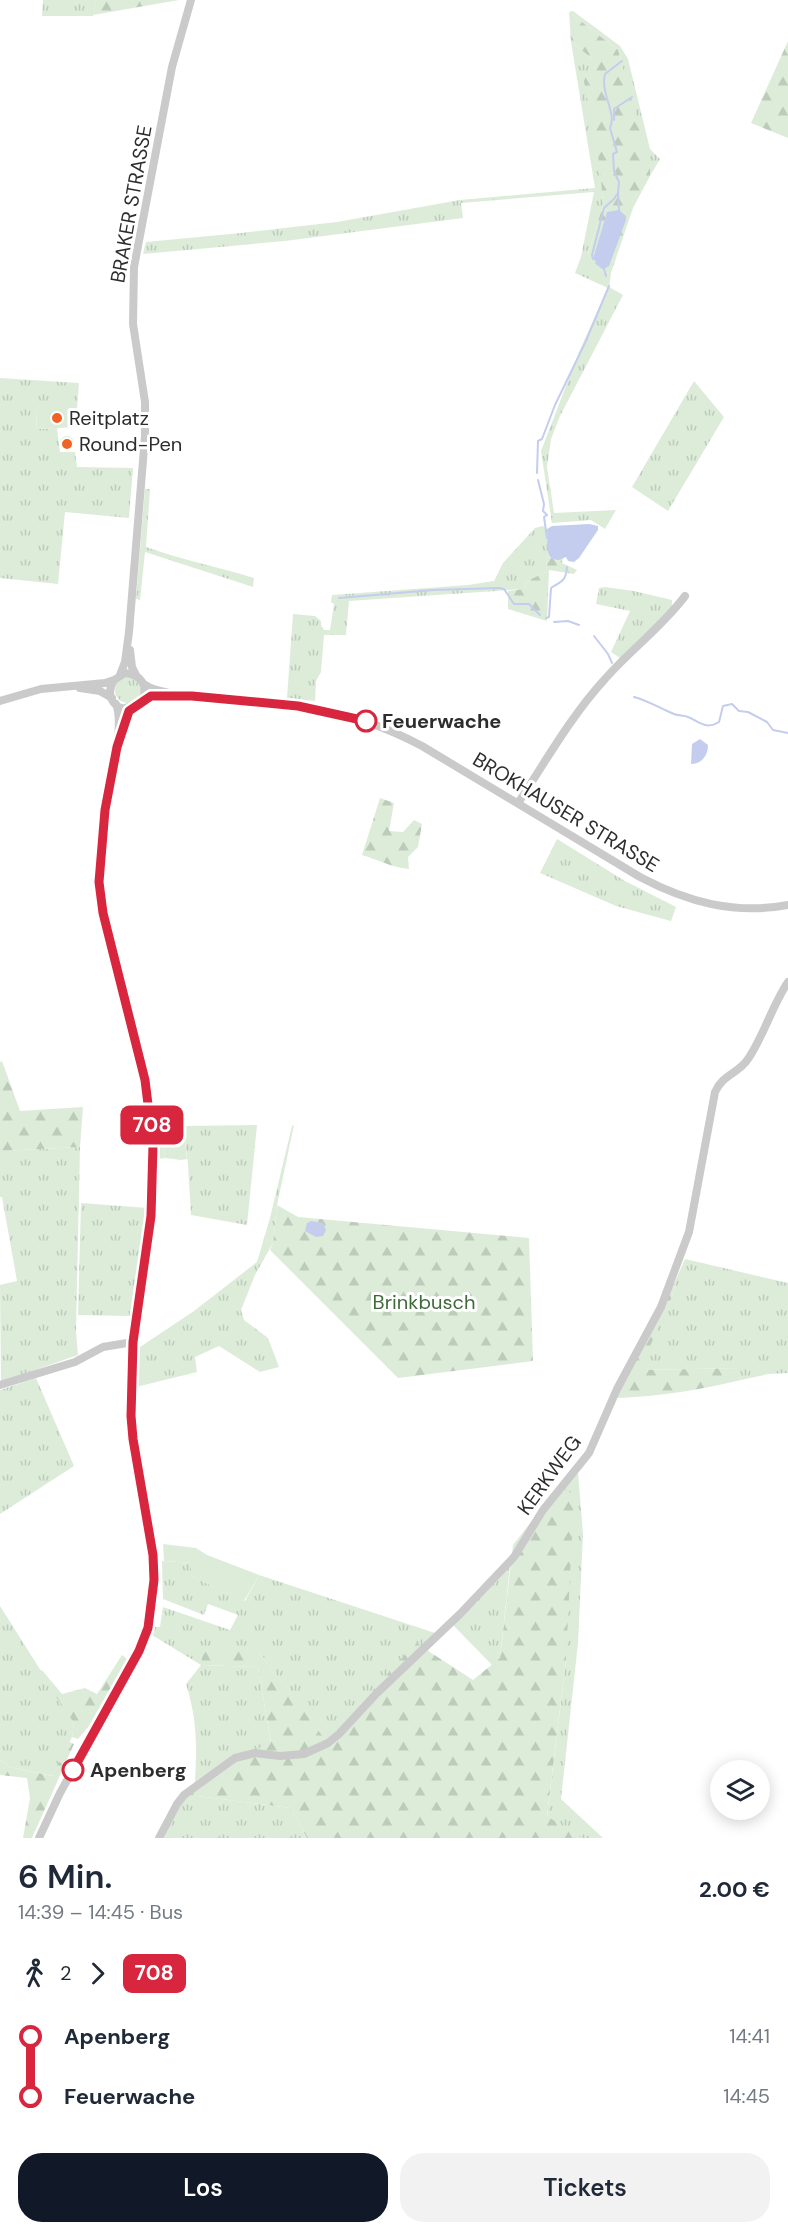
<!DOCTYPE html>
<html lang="de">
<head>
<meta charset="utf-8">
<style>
	:root { --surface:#fff; --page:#f2f2f3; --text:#1f2937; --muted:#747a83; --accent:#111827 }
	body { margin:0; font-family:"DM Sans",sans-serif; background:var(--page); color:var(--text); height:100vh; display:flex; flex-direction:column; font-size:22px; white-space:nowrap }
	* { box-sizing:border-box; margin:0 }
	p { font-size:20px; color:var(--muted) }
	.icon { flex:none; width:33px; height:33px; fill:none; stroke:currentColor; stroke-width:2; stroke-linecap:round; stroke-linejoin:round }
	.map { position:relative; height:1838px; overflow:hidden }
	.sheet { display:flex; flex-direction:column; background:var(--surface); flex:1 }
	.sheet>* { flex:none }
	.badge { padding:0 12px; border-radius:9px; font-size:21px; line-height:39px }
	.buttons { position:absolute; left:710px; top:1760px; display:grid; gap:12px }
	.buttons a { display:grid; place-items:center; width:60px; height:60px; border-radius:50%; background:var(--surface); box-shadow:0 3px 15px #0003; font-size:30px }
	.map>.badge { position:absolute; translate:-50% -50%; box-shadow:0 0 0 3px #fff }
	.legs { display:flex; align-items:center; gap:9px; height:66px; padding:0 18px; font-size:20px }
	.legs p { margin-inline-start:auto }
	.headline { display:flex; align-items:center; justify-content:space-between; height:102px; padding:0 18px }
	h1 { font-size:33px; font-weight:600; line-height:45px }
	.cta { display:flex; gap:12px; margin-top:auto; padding:12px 18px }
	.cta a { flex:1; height:69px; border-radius:24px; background:var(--accent); color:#fff; font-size:24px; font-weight:600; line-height:69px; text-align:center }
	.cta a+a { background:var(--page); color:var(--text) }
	ul { padding:0 18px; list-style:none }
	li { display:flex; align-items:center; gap:21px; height:60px; font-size:22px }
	li i { display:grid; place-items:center; width:9px; height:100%; margin:0 8px; background:currentColor }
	li i::after { content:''; width:15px; height:15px; margin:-8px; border:4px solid; border-radius:50%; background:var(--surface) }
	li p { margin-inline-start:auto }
	li:first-child i { background:linear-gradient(#0000 50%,currentColor 0) }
	li:last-child i { background:linear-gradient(currentColor 50%,#0000 0) }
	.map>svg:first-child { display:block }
	.grass { fill:url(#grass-tufts) }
	.forest { fill:url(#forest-firs) }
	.garden { fill:#dcecd9 }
	.water { fill:#c4cded }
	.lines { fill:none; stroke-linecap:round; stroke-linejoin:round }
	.stream { stroke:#c4cded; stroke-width:2 }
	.minor { stroke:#cacaca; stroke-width:8 }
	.line-1-casing { stroke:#fff; stroke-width:14 }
	.line-1 { stroke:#d7263d; stroke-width:9 }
	.poi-dot { fill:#ef6324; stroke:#fff; stroke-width:2 }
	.stop-1-dot { fill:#fff; stroke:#d7263d; stroke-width:3 }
	.labels { text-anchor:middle; stroke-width:6; stroke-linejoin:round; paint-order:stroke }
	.street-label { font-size:20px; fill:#2d2d2d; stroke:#fff }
	.poi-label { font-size:20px; fill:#2d2d2d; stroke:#fff; text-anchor:start }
	.stop-label { font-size:20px; font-weight:bold; fill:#2d2d2d; stroke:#fff; text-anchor:start }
	.park-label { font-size:20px; fill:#3c6b38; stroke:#fff }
</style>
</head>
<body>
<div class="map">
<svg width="788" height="1838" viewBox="0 0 788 1838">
	<defs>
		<pattern id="grass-tufts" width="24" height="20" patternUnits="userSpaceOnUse" patternTransform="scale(1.5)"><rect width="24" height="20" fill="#dcecd9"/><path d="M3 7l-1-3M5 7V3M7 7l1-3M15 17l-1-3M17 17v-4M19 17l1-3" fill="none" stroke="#bdcbbb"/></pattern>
		<pattern id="forest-firs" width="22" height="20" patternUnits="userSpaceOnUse" patternTransform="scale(1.5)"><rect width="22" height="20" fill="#dcecd9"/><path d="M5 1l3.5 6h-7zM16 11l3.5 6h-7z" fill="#bdcbbb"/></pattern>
	</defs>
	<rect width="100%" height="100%" fill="#fff"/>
	<!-- grass -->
	<path class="grass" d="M43,0H96L93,16H42Z
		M573,11L620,46L628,59L650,149L660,159L650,176L618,50L569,12Z
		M571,42L594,60L603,205L588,254C594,265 598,272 611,273L609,287L623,295L560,416L551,439L547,467L554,513L616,510L605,529L591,520L552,523L541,451L579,352L608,288L575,273L581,257L594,192L461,203L463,218L285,241L143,254L146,242L241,233L337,222L460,200L595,188Z
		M0,378L79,383L77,408H37L36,429L57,428L60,452H75L77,467L133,468L129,518L65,512L58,584L0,578Z
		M694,381L724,417L668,511L632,487Z
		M145,489H150L146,547C182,560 218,567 254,578L253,587L145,552L140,600L136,599Z
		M543,526L551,533L564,553L562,563L547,556L546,572L529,580L523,589L349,601L346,635H324L321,672L316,681L315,701L287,698L293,614L315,616L321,621V625L324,630H330L334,604L331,602L332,595L468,585L494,581L503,563L535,528Z
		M605,587L634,591L672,600V607L620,658L611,652L630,611L596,604L599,588Z
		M115 690a13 13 0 1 1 26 0a13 13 0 1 1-26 0Z
		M557,839L625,881L676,907L671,921L616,906L540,873Z
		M257,1125L247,1225L191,1215L188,1164L183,1126Z
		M294,1125L277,1205L273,1243L255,1275L241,1310L244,1320L268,1338L279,1367L260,1372L219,1346L195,1357L197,1372L136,1387L140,1347L194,1311L257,1262L270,1218L292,1126Z
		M178,1132L181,1160L165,1158L163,1133Z
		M80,1147L76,1331L78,1355L1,1382L0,1285L17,1281L2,1197H0V1151Z
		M81,1203L148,1208L130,1316L78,1315Z
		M685,1259L788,1283V1373L768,1374L741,1380L738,1368L648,1370L641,1364L676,1288L673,1286Z
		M36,1378L74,1466L0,1514V1390Z
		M578,1473L583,1534L578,1643L561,1799L603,1838H581L547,1817L566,1659L564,1489Z
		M162,1561L192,1563L191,1576L245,1601L259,1575L435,1633L422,1647L416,1644L326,1742L260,1653L201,1665L258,1667L271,1743L195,1781C197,1745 197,1719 186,1684L201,1665L152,1635L154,1627H160L163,1607L230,1630L238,1615L208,1604L204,1615L163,1599Z
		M510,1566L500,1658L492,1665L453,1625Z
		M0,1606L74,1723L72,1737L54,1776L9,1767L0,1759Z
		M189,1795L291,1808L307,1838H162L180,1805Z"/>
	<!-- forest -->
	<path class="forest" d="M96,0H179L93,15Z
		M569,12L618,50L650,168V176L633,208L611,273C598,272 593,265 588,254L603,205L600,167L584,81L594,60L571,42Z
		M788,41V138L751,123Z
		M547,556L577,570L574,574L549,570L547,621L508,609V591L523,589L529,580L546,572Z
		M380,798L394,803L389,831L403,832L414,820L422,824L418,847L408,857L409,869C393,868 379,860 362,855Z
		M2,1061L20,1111L83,1107L80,1147L0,1151V1062Z
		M156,1126H183L187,1159L181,1160L177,1132L163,1133L165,1158L159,1159Z
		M277,1205L298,1217L529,1238L533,1361L398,1378L270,1250L273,1243Z
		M668,1283L676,1288L642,1364L648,1370L739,1368L741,1380C700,1390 662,1396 620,1398L615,1396Z
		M559,1486L574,1495L566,1659L547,1816L581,1838H307L291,1808L189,1795L195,1781L271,1742L258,1667L201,1665L204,1647L260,1653L326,1741L416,1643L473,1680L500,1658L513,1545Z
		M122,1655L127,1659L89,1726L78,1739L72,1737L74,1723L39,1672L42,1670L62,1694L85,1688L97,1694Z
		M69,1742L74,1744L32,1838H23L30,1798L27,1778L0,1775V1759L9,1767L53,1776Z"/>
	<!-- garden -->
	<path class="garden" d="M37,408H77V427L36,429Z
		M60 443a7 7 0 1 1 14 0a7 7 0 1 1-14 0Z
		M163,1544L196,1548L207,1555L259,1575L244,1601L191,1576V1563L164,1561Z"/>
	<!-- water -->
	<path class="water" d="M619,210L626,216V220L609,266L604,269L593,259L607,212Z
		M589,524L598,526V530L579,558L574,562L568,561L566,557L559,560L552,559C544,549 549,540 547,529L552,526Z
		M700,739L708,745C708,755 702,764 691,764L692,744Z
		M311,1221L323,1223L326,1230L323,1236L316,1237L305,1231L307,1223Z"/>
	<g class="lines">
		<!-- stream -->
		<path class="stream" d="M614,120V109L632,97
			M618,193L619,210
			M593,259L592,255L604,208L614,199L618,193L619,182L614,171L613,154L617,152L610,128C617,112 600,94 605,74L622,61
			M596,263L604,269L606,276
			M537,473L538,441L542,439L555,405L585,343L609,286
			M538,480L544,504L543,511L547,515L544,517L547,538
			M339,598L433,590L499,588L504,589L514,604H529L540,615
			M546,618L549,617L551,588C562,581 566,581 567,567
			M554,622L568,621L579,625
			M594,636L608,654L612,663
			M634,697C649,701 661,709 674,714C679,716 684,715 688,717C700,722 706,730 719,722L723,706L732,704L739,711L748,712L767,722L773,730L788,733"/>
		<!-- minor -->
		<path class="minor" d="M130,650L132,667L136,675
			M120,675L125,662L129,632L145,436V402L133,324L134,267L172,67L191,0
			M144,684C163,700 282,703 315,709C353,715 388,728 422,746L640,877C687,902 735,915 788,905
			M80,688L100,691L112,698
			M0,701L41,689L105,683L114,680
			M142,701C149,686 141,674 125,673L114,680C110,686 109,691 111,698C122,721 139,698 152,696C158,695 165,696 171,696
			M121,732L127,714L132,707
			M518,803C546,761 571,716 605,679C630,650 662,627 685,596
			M0,1385L75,1362L103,1347L133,1342
			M39,1838L60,1793L139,1651C147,1628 153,1605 154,1580C156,1526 134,1473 131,1418C126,1326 159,1237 153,1145C150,1085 132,1027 118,970C111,946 102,920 100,895C97,864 102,830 107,799C110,775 125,726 116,704
			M159,1838L177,1804L184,1795L235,1758L255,1753L280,1756L304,1754L328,1743L339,1734L377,1693L460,1614L514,1557L543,1510L589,1453L617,1389L661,1307L689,1232L715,1092C723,1074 738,1074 748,1059C764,1035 772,1006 788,982"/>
	</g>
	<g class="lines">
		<!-- line-1 casing -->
		<g class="line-1-casing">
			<path id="line-1" d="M73,1770L139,1651L148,1628L154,1580L153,1555L133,1439L131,1416L133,1342L151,1216L153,1145L145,1080L103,913L99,882L105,810L117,747L129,711L151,696H192L298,706L366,721"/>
		</g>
		<!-- line-1 -->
		<use href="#line-1" class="line-1"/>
	</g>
	<!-- markers -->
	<g class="poi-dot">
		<circle cx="57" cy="418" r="6"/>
		<circle cx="67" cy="444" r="6"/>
	</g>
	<g class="stop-1-dot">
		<circle cx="366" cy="721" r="10"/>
		<circle cx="73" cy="1770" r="10"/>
	</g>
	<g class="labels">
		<!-- street labels -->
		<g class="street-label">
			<text transform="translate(131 204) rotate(-80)" y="7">BRAKER STRASSE</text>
			<text transform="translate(566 812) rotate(31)" y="7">BROKHAUSER STRASSE</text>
			<text transform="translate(549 1475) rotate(-54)" y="7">KERKWEG</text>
		</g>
		<!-- poi labels -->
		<g class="poi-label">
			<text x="69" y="425">Reitplatz</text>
			<text x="79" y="451">Round-Pen</text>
		</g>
		<!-- stop labels -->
		<g class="stop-label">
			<text x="382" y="728">Feuerwache</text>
			<text x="90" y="1777">Apenberg</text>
		</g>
		<!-- park labels -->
		<g class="park-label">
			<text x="424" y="1309">Brinkbusch</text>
		</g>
	</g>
</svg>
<div class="buttons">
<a><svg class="icon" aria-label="layers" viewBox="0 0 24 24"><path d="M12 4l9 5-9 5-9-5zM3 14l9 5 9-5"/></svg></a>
</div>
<b class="badge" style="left:152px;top:1125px;background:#d7263d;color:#fff">708</b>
</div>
<section class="sheet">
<div class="headline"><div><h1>6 Min.</h1><p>14:39 – 14:45 · Bus</p></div><b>2.00 €</b></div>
<div class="legs"><svg class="icon" aria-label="walk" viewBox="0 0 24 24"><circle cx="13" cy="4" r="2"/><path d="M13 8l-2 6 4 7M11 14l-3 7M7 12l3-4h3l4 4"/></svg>2<svg class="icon" aria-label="forward" viewBox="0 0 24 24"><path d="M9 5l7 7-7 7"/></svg><b class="badge" style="background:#d7263d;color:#fff">708</b></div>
<ul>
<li><i style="color:#d7263d"></i><b>Apenberg</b><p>14:41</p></li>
<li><i style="color:#d7263d"></i><b>Feuerwache</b><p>14:45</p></li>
</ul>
<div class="cta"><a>Los</a><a>Tickets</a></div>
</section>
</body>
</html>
